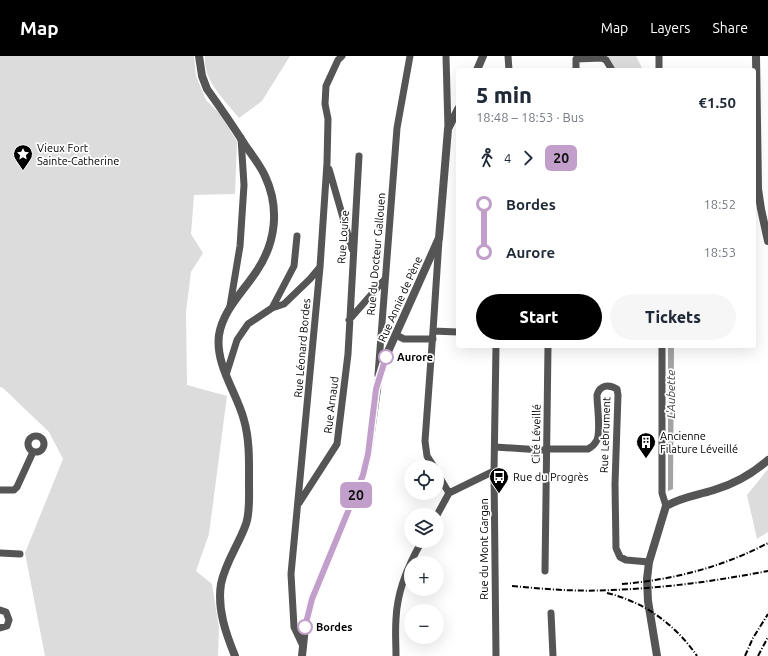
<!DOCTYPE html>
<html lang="en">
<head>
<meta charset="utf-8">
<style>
	:root { --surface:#fff; --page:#f6f6f7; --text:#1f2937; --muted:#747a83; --accent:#000 }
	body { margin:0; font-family:Ubuntu,sans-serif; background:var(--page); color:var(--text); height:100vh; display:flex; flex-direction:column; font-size:15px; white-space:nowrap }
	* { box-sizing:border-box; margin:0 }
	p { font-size:13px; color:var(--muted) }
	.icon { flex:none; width:22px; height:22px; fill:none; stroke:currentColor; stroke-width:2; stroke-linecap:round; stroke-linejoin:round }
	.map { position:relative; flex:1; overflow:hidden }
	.panel { position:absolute; left:456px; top:12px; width:300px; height:280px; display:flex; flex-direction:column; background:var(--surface); border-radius:4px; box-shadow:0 4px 16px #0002 }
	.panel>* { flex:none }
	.badge { padding:0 8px; border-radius:6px; font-size:14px; line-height:26px }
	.controls { position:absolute; left:404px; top:404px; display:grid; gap:8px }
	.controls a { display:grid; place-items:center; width:40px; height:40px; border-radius:50%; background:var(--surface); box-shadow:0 4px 16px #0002; font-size:20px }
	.map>.badge { position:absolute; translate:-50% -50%; box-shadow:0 0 0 2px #fff }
	.legs { display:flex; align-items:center; gap:6px; height:44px; padding:0 20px; font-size:13px }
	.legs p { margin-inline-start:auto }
	.headline { display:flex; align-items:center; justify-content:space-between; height:68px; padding:0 20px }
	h1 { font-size:22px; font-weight:800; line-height:30px }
	.action { display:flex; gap:8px; margin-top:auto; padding:8px 20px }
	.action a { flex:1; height:46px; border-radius:24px; background:var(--accent); color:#fff; font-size:16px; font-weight:800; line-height:46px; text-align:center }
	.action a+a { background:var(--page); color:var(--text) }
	ul { padding:0 20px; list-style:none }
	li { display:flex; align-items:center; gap:14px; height:48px; font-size:15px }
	li i { display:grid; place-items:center; width:6px; height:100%; margin:0 5px; background:currentColor }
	li i::after { content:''; width:10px; height:10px; margin:-5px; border:3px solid; border-radius:50%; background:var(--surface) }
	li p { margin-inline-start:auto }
	li:first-child i { background:linear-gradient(#0000 50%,currentColor 0) }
	li:last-child i { background:linear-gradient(currentColor 50%,#0000 0) }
	header { display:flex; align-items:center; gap:24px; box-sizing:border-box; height:56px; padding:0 20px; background:var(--accent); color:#fff }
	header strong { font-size:19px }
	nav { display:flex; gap:22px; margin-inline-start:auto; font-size:14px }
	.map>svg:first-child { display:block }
	.green { fill:#dcdcdc }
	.water { fill:#a3a3a3 }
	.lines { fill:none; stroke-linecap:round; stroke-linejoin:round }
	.minor { stroke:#555; stroke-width:7 }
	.tertiary { stroke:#555; stroke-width:8 }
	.rail { stroke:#000; stroke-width:2; stroke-dasharray:6 2 1 2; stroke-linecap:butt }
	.line-1-casing { stroke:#fff; stroke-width:9 }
	.line-1 { stroke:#c29fca; stroke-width:6 }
	.stop-1-dot { fill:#fff; stroke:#c29fca; stroke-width:2 }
	.labels { text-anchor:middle; stroke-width:3.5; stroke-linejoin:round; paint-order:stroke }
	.poi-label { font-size:11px; fill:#000; stroke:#fff; text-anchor:start }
	.street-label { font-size:11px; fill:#000; stroke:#fff }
	.stop-label { font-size:11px; font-weight:bold; fill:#000; stroke:#fff; text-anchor:start }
	.water-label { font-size:12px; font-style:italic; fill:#444; stroke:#fff }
</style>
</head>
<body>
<header>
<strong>Map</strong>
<nav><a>Map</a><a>Layers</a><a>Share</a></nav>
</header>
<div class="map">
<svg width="768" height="600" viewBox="0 0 768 600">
	<rect width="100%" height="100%" fill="#fff"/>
	<!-- green -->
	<path class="green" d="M0,0H194L196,20L206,44L221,59L237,86L235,138L194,139L191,178L203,197L191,216L186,256L187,329L227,340L209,478L196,515L212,528L219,572L218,600H45L25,497L63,403L49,376L3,332L0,331Z
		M205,0H290L262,45L239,62C224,43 203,25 205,0Z
		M605,0H636L643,14H614Z
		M768,413V476L757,483L747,439Z"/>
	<!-- water -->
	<path class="water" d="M668,290H674L673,433L668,435Z"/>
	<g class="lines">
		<!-- minor -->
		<path class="minor" d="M446,0L448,73
			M508,0L509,14
			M659,0V14
			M576,14V3L602,2L606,4L612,14
			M329,113L352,193
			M230,250L240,190L244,129L241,82
			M272,252L284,248L310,223L320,211
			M349,264L385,223
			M433,275L458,276
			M396,279L404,283H433
			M662,290V437L666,450
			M226,319L237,284L248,268L272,252L294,210L297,180
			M378,319L397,72L410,0
			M28 388a8 8 0 1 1 16 0a8 8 0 1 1-16 0Z
			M495,391L541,394L547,393H588C592,391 595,388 597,384C601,373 597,351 597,339C600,329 608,328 617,333L618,339L615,428L616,492L620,501L626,504L649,506
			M434,411L427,400L425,385L433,275L439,184
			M437,417L449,437
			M0,434H14L17,431L33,396
			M299,447L337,388L348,298L359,100
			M437,459L449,437L494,415
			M0,497L20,498
			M545,515L548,290
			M0,554L6,556L9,564L7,570L0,572
			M551,557L553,600
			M302,588L294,571L291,518L320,211L327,107L328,63L325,48L326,30L338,4L342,0
			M396,600C396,588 395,575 396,563C397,535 408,509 422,485
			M496,600L494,415L496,290"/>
		<!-- tertiary -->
		<path class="tertiary" d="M199,0L202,20L207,33C220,51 233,70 245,89C252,99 260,109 265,120C280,152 276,187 256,216C242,237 223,254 219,279C215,309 237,337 244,364C250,385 249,408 249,429C249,441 250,456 246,468C239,488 225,507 221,528C217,553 226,578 235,600
			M756,0L758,133L761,153L768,185
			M477,14L483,0
			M302,600L305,571L312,543L363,419L368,398L378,326L386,300L439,182L448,73L458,53
			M657,600L648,545L647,523L649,506L666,450C684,440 695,440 714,434C734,428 752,418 768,404"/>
		<!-- rail -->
		<path class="rail" d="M622,528C672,524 723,511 768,487
			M512,530C545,533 578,536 612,534C665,532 716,525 768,515
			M607,537C644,546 675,568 697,600
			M745,600L753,582L768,558
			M758,600L768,581"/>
	</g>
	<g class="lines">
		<!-- line-1 casing -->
		<g class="line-1-casing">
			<path id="line-1" d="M305,571L312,543L363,419L368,398L376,333L386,301"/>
		</g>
		<!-- line-1 -->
		<use href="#line-1" class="line-1"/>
	</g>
	<!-- icons -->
	<defs>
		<g id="sight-pin" transform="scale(1)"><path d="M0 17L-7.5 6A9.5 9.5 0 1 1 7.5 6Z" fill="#000" stroke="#fff"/><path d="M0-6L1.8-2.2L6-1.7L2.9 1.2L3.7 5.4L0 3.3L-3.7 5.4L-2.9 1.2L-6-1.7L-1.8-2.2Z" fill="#fff"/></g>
		<g id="building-pin" transform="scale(1)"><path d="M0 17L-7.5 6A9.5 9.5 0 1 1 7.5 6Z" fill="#000" stroke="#fff"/><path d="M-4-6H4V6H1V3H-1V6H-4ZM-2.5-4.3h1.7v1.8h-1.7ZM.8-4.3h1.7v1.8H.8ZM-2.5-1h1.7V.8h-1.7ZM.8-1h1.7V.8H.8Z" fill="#fff"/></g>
		<g id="bus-pin" transform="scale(1)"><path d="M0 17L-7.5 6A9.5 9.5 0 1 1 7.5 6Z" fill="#000" stroke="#fff"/><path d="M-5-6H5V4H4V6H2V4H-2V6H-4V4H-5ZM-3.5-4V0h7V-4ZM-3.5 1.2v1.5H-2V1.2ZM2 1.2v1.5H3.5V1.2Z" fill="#fff"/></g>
	</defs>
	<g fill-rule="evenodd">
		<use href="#sight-pin" x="23" y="98"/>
		<use href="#building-pin" x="646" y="386"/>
		<use href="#bus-pin" x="499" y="421"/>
	</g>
	<!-- markers -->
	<g class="stop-1-dot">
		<circle cx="386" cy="301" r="7"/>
		<circle cx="305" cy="571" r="7"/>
	</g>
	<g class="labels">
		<!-- poi labels -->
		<g class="poi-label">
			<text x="37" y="96">Vieux Fort<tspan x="37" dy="13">Sainte-Catherine</tspan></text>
			<text x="660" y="384">Ancienne<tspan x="660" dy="13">Filature Léveillé</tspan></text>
			<text x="513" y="425">Rue du Progrès</text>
		</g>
		<!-- street labels -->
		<g class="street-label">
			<text transform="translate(343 181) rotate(-86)" y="4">Rue Louise</text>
			<text transform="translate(376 198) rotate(-85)" y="4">Rue du Docteur Gallouen</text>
			<text transform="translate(400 243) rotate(-66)" y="4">Rue Annie de Pène</text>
			<text transform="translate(302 292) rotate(-85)" y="4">Rue Léonard Bordes</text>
			<text transform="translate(331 349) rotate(-83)" y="4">Rue Arnaud</text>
			<text transform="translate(536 378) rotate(-89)" y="4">Cité Léveillé</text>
			<text transform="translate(605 379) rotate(-88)" y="4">Rue Lebrument</text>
			<text transform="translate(484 493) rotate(-90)" y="4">Rue du Mont Gargan</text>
		</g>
		<!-- stop labels -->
		<g class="stop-label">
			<text x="397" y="305">Aurore</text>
			<text x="316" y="575">Bordes</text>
		</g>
		<!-- water labels -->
		<g class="water-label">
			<text transform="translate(671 338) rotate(-90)" y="4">L'Aubette</text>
		</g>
	</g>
</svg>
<div class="controls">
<a><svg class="icon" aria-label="locate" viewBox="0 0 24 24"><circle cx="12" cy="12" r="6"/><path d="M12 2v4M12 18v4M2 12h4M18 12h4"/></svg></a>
<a><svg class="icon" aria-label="layers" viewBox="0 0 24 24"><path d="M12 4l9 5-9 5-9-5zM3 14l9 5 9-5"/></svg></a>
<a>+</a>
<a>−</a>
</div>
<b class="badge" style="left:356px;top:439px;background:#c29fca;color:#111">20</b>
<section class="panel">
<div class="headline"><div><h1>5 min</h1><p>18:48 – 18:53 · Bus</p></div><b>€1.50</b></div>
<div class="legs"><svg class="icon" aria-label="walk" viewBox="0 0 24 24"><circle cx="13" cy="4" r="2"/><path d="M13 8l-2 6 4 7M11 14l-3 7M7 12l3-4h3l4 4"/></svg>4<svg class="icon" aria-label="forward" viewBox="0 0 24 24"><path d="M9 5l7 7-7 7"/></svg><b class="badge" style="background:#c29fca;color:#111">20</b></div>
<ul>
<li><i style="color:#c29fca"></i><b>Bordes</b><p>18:52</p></li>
<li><i style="color:#c29fca"></i><b>Aurore</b><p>18:53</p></li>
</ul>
<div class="action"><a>Start</a><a>Tickets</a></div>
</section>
</div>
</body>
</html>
